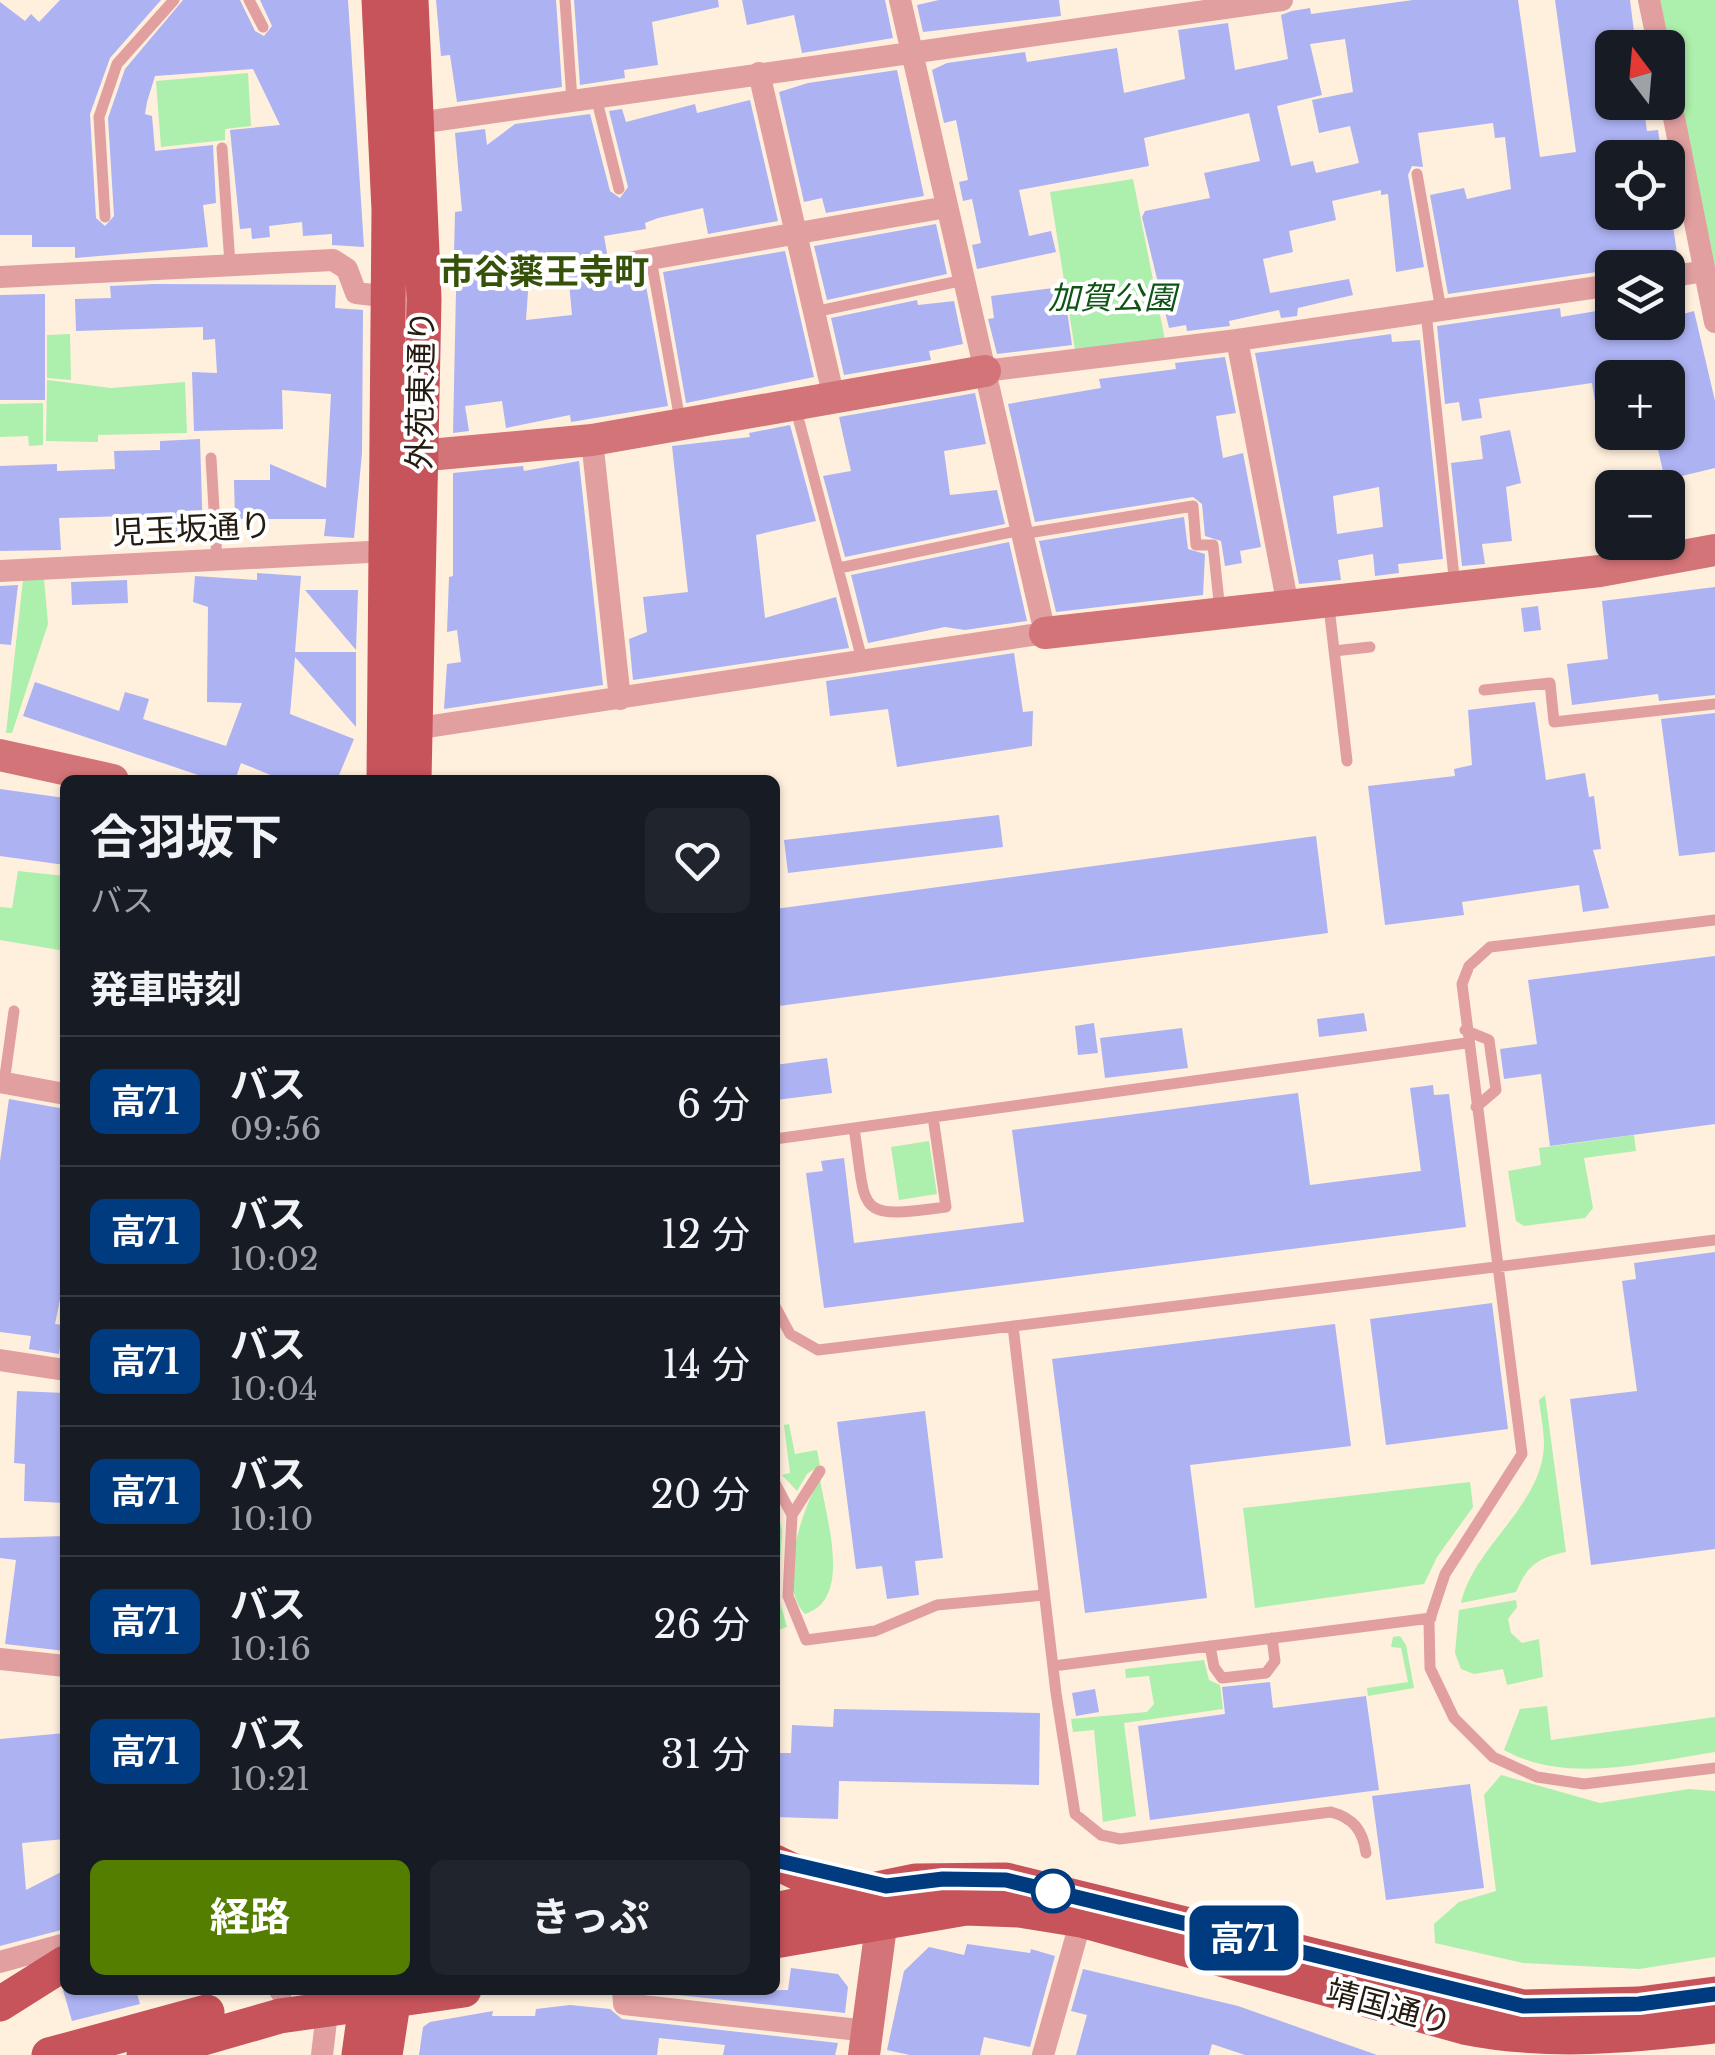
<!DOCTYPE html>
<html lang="ja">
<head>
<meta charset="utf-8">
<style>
	:root { --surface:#171b24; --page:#20242c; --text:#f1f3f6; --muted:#9ea1a6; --line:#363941; --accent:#547e00 }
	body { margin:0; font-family:"Libre Baskerville","Noto Sans JP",serif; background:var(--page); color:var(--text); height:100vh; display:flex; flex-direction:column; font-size:38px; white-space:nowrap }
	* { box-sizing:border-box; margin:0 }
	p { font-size:32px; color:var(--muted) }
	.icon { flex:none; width:55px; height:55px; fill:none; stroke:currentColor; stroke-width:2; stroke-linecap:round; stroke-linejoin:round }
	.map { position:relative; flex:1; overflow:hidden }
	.details { position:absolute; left:60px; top:775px; width:720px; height:1220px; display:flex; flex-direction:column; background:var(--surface); border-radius:15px; box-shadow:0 2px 8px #0004 }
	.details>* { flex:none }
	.badge { padding:0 20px; border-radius:15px; font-size:35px; line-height:65px }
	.needle { width:65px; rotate:344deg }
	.tools { position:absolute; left:1595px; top:30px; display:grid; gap:20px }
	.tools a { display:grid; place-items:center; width:90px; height:90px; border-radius:15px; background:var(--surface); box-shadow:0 2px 8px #0004; font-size:50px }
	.map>.badge { position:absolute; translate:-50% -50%; box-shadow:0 0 0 5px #fff }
	h2 { padding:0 30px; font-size:38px; line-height:90px }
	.round { display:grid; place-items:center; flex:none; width:105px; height:105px; border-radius:15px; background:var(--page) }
	.head { display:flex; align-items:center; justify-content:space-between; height:170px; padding:0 30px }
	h1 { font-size:48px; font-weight:700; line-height:75px }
	.button { display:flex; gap:20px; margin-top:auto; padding:20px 30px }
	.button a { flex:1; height:115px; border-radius:15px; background:var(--accent); color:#fff; font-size:40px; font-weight:700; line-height:115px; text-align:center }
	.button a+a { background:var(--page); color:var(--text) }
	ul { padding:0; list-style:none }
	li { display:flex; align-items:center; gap:30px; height:130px; padding:0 30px; border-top:2px solid var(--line) }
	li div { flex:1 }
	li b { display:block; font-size:38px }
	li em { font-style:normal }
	li .badge { min-width:110px; font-weight:700; text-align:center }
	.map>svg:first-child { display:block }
	.green { fill:#adefac }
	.building { fill:#adb2f3; fill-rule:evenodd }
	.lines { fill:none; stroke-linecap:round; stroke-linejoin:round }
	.lane { stroke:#e19fa0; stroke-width:11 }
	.street { stroke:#e19fa0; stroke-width:22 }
	.secondary { stroke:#d37478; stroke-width:32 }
	.primary { stroke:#c7535b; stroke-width:35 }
	.primary-bridge { stroke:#c7535b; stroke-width:35 }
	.line-casing { stroke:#fff; stroke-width:22 }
	.line { stroke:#003b80; stroke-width:15 }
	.stop-dot { fill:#fff; stroke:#003b80; stroke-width:5 }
	.labels { text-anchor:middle; stroke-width:8; stroke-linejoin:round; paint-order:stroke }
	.park-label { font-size:32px; font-style:italic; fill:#0d5415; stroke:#fff }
	.street-label { font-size:32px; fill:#251b11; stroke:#fff }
	.neighbourhood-label { font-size:35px; font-weight:bold; fill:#365109; stroke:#fff }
</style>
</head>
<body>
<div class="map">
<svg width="1715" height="2055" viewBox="0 0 1715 2055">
	<rect width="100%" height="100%" fill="#ffefdd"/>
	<!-- green -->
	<path class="green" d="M1660,0H1715V266Z
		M248,73L251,126L225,129V140L161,147L156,81Z
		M1133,179L1165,340L1075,350L1050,192Z
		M70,334L71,380L47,378V335Z
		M47,380L111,388L185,382L187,433L98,435V442L46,441Z
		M43,403V445L29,446L28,436L0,437V404Z
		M44,579L48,624L12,733H6L23,580Z
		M18,871L65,876V951L0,940V907L12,908Z
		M1634,1135L1636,1151L1584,1158L1593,1208L1585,1218L1524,1226L1516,1221L1508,1171L1541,1165L1539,1148Z
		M929,1141L937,1194L899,1200L891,1147Z
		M1545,1395L1566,1552C1537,1558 1527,1566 1516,1592L1461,1603C1474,1546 1541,1507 1544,1446C1544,1431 1541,1415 1539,1400Z
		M789,1424L795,1454L817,1450L820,1465L807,1474L797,1491L782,1475L790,1473L784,1425Z
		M820,1478C825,1516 854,1599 805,1614C776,1584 802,1510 820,1478Z
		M1470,1482L1473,1507L1437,1557L1424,1584L1255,1608L1243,1508Z
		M775,1499L782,1531L778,1595L787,1627L775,1631Z
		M1516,1600L1517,1607L1508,1619L1511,1633L1522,1643L1539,1639L1543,1677L1507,1685L1503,1669L1474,1674L1461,1669L1455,1653L1459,1610Z
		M1400,1636L1406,1645L1414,1688L1368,1696L1367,1688L1408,1682L1401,1648L1391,1647L1393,1637Z
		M1204,1660L1209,1680L1220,1685L1223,1709L1124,1723L1136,1816L1103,1822L1094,1730L1073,1732L1071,1719L1147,1712L1154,1704L1149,1676L1126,1678L1125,1669Z
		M1547,1706L1551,1740L1715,1717V1752C1647,1762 1567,1785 1504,1750L1520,1709Z
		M1501,1775L1600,1803L1689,1789L1715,1791V1957L1639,1969L1523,1963L1435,1943L1434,1924L1459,1902L1496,1891L1484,1795Z"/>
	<!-- building -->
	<path class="building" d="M60,0H161L110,58L90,114L96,218L105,226L114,216L108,118L125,69L183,0H240L255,31L264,36L272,26L260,0H348L364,247L332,245V234L303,236L302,222L269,226L270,237L252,239L251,228L240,229L230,130L280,125L253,69L155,76L147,102L145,114L152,116L155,151L213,145L216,203L203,205L208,247L75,258V247H32V235H0V2L25,21L31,14L39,22Z
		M436,0H556L562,87L457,102L450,55L441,56Z
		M574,0H718L719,7L652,22L658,65L624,70L625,78L580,85Z
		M742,0H885L893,38L802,53L794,15L747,25Z
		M939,0H1059L1061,16L923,32L917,5Z
		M1413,0H1518L1540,157L1576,152L1555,0H1630L1636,48H1612V102H1643L1647,131L1658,130L1662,158H1612V212H1671L1678,260L1448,294L1430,195L1464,188L1467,199L1511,189L1505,137L1495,138L1493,123L1418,133L1423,167L1412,166L1408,175L1424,267L1396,272L1388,194L1381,195V190L1332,201L1336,220L1289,231L1293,252L1263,259L1270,293L1349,279L1353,295L1298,308L1297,316L1281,318L1279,310L1229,321L1230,326L1187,331L1186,325L1169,328L1142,217L1145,211L1210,198L1204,173L1260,161L1249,113L1144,138L1149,166L1019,190L1029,236L1051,231L1056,252L977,269L972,245L981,243L972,199L963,201L959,182L968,180L956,120L944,123L932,70L947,63L1025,52L1027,62L1117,48L1124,93L1185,79L1178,30L1228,23L1235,70L1288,59L1281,15L1292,11L1310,8L1311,14ZM1345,39L1353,92L1312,100L1319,133L1350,126L1359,163L1316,173L1313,161L1291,166L1277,106L1322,95L1310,44Z
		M897,70L924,196L826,213L822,198L804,202L779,92L808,83Z
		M750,100L778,221L708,234L703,208L658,218L645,223L646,229L604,236L607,253L601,267L605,275L618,280L644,275L668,406L571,422L570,415L506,428L502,401L465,406L469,431L453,433L456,291L486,254L454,256L455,212L462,211L455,133L485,129L487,145L515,124L590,114L610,191L620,198L628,187L609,111L622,109L626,122L695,104L697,113ZM536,261H567L572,315L526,320L530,264Z
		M936,224L947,274L827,300L814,246Z
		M785,251L814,377L686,403L663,272Z
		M155,284L336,285L335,308L363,310L362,453L354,538L324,536L326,519H235L234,480H270V464L326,488L331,394L282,390L283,429L194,431L192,372L217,373L215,339L203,340V327L76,331L75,299L111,298L110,286Z
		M1053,288L1056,311L1067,310L1072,345L997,354L988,319L994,318L991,296Z
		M1678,291L1683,314L1694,311L1715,401V468L1665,480L1654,432H1668V378H1612V405L1596,408L1592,383L1479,399L1482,418L1462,421L1459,402L1445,404L1437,326L1560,308L1561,317L1608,309L1610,322H1668V292Z
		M45,294V400H0V295Z
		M917,300L918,305L954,301L963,344L929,351L931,360L844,375L831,318Z
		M1391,334L1392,342L1420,340L1443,559L1398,564L1399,573L1375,576L1373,554L1338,560L1341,580L1299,584L1255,353ZM1379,487L1383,527L1337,534L1333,496Z
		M1225,357L1236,413L1216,416L1223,458L1243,453L1261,547L1240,551L1242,563L1225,566L1221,541L1205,536L1202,504L1193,497L1035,522L1008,404L1101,388L1099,379L1176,369L1175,363Z
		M975,393L986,444L944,451L950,495L997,490L1005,524L845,557L823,476L851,471L839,417Z
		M790,425L816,521L756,535L765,618L836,597L849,648L633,680L629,639L647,632L643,597L688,592L672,446L750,437L749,433Z
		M1510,430L1521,483L1506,487L1512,541L1482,544L1485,564L1462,566L1451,463L1483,459L1480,436Z
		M200,439L203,536L163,538L162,515L59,518L61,550L0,551V466L57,464V471L115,469L114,451L160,450V441Z
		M579,461L603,685L444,709L447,664L461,662L457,630L447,632L449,577L453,576V473L523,466L524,471Z
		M1184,517L1188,549L1205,554L1203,595L1056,612L1039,541Z
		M1009,542L1027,621L965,630L945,627L868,643L851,575Z
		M257,573L301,576L295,652H356V727L295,657L290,714L354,739L337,780H283L241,763L235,780H213L23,716L35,682L119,711L125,692L149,699L143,719L226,746L242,703L207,702L208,607L193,602L195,576L257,580Z
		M127,580L128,603L72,605L71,582Z
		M18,585L11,645L0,644V586Z
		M1715,587V695L1659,701L1658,694L1572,705L1567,664L1608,659L1602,601Z
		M305,590H358L356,650Z
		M1538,606L1541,630L1524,632L1521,608Z
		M1014,653L1023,712L1033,711L1032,746L897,767L888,709L830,716L826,681Z
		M1535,702L1546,780L1585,773L1589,797L1594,796L1601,849L1593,850L1609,908L1583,912L1579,885L1462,902L1464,915L1385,925L1368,786L1455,776L1454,769L1472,765L1468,710Z
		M1715,713V852L1679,856L1661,719Z
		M0,789L65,798V865L0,856Z
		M999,815L1003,847L788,873L784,840Z
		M1316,836L1328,933L779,1006L775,909Z
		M1715,956V1124L1550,1146L1541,1074L1504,1079L1500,1049L1537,1044L1528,980Z
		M1364,1013L1367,1031L1319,1037L1317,1019Z
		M1094,1023L1098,1053L1078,1055L1075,1026Z
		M1182,1028L1188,1068L1105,1078L1100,1038Z
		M827,1058L832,1093L776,1100L775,1065Z
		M1433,1085L1434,1095L1449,1094L1466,1227L824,1308L806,1173L823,1171L821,1161L844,1158L854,1243L1024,1222L1012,1130L1298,1093L1310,1185L1421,1171L1410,1088Z
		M9,1099L65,1109L60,1182L65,1183V1275L55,1324L63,1325L59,1354L29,1349L31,1336L0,1332V1161Z
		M1715,1252V1549L1591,1565L1570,1399L1637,1391L1622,1281L1636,1279L1634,1263Z
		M1492,1303L1508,1429L1386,1445L1370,1319Z
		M1335,1324L1351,1446L1190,1465L1207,1598L1085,1613L1052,1359Z
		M17,1391L65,1393V1503L24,1501L25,1464L14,1463Z
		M925,1411L943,1558L915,1561L919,1595L887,1599L882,1566L856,1569L837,1422Z
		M65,1536V1651L5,1644L16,1560L0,1558V1538Z
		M1270,1682L1273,1708L1366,1696L1379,1790L1150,1820L1138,1726L1225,1714L1222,1687Z
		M1095,1689L1099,1712L1076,1716L1072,1693Z
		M834,1709L1040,1713L1039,1785L839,1781L838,1819L775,1817V1753H791L792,1725L833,1727Z
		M65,1733V1839L22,1843L26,1890L65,1870V1929L0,1946V1739Z
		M1470,1784L1484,1888L1386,1900L1372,1796Z
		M967,1944L1030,1953L1031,1949L1055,1956L1030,2047L984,2037L980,2055H910L887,2050L904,1971L929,1947L964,1955Z
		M791,1968L838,1974L848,1987L845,2013L650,1992L788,1990Z
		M1083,1969L1238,2006L1377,2055H1245L1212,2044L1209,2055H1076L1087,2015L1071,2011Z
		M63,1990H136L140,2004L72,2021Z
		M570,2005L610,2009L622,2019L838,2043L835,2055H723L725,2045L659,2038L657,2055H419L423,2027L430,2022L493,2011L492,2016H535L536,2009Z"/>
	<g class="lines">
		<!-- lane -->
		<path class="lane" d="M249,0L263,27
			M565,0L572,100
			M596,97L619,189
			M222,148L230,264
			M1417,174L1441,310
			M105,217L99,117L117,64L174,0
			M651,259L680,420
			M814,312L964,280
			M1426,312L1455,586
			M795,406L863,663
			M211,458L217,560
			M1022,534L1193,506L1196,545H1213L1220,611
			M839,568L1021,530
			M1329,607L1347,761
			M1334,651L1370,647
			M1484,690L1550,683L1554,722L1715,704
			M1715,920L1490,947L1469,966L1462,984L1522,1454L1445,1574L1429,1622L1430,1668L1454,1718L1493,1757L1537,1777L1584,1784L1715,1768
			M1465,1030L1489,1040L1496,1090L1476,1107
			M4,1083L14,1011
			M854,1128C867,1212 853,1220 946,1207L933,1117
			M775,1139L1466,1043
			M775,1306L790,1334L818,1350L1715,1240
			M1013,1326L1056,1693L1075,1814L1101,1835L1120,1839L1331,1812C1353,1818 1363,1830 1366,1853
			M775,1483L792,1515L788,1596L806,1640L875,1631L937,1605L1044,1595
			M792,1515L820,1471
			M1210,1646L1214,1667L1222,1678L1266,1673L1275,1661L1272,1638
			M1053,1666L1431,1618"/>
		<!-- street -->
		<path class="street" d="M1649,0L1659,48
			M759,73L833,394
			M1668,88L1715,322
			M404,125L1282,0
			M616,265L947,207
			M0,277L333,260L347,269L356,293L390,297
			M1668,277L1705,271
			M1237,340L1288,606
			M985,371L1237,340L1612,285
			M592,440L620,699
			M0,571L388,551
			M413,729L1045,633L900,0
			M0,1082L65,1094
			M0,1360L65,1370
			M0,1659L65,1666
			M0,1962L65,1944
			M280,1990L281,1992
			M623,1990L624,2004L868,2031
			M313,2010L326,2021L322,2055
			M1043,2055L1081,1920"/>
		<!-- secondary -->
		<path class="secondary" d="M396,458L592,440L985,371
			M1045,633L1600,571L1715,550
			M0,755L113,780
			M864,2055L885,1896"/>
		<!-- primary -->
		<path class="primary" d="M379,0L389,210L384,780
			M411,0L424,299L414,780
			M775,1862L854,1900
			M775,1910L916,1881L1006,1880L1523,2007L1639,2004L1715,1994
			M775,1941L966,1908L1019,1910L1081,1920L1464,2027C1548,2044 1630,2036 1715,2026
			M0,2004L65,1963
			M49,2055L207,2012
			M144,2055L280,2016L464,1990"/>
		<!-- primary-bridge -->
		<path class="primary-bridge" d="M359,2055L368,1990
			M385,2055L395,1990"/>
	</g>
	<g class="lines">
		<!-- line casing -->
		<g class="line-casing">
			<path id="line" d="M775,1860L886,1886L943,1879L1006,1880L1523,2006L1639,2004L1715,1994"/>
		</g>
		<!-- line -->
		<use href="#line" class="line"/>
	</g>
	<!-- markers -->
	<circle class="stop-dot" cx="1053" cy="1891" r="20"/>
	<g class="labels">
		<!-- park labels -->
		<g class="park-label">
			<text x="1112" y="309">加賀公園</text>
		</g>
		<!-- street labels -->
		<g class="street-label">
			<text transform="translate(421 390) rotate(-89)" y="11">外苑東通り</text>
			<text transform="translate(192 529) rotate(-3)" y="11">児玉坂通り</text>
			<text transform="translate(1389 2007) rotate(15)" y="11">靖国通り</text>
		</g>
		<!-- neighbourhood labels -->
		<g class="neighbourhood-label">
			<text x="544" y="284">市谷薬王寺町</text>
		</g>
	</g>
</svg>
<div class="tools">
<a><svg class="needle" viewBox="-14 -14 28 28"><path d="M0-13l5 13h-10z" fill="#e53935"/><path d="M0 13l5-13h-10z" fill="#9ea1a6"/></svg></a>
<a><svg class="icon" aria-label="locate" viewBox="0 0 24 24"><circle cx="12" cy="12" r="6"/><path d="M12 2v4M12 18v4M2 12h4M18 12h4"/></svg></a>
<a><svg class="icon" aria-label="layers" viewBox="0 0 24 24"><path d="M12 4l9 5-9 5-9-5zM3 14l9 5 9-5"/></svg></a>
<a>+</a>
<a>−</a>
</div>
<b class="badge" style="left:1244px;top:1938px;background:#003b80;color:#fff">高71</b>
<section class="details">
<div class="head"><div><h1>合羽坂下</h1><p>バス</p></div><a class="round"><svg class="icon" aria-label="heart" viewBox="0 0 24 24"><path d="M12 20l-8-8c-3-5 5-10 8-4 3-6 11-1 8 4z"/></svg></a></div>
<h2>発車時刻</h2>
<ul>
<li><span class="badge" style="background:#003b80;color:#fff">高71</span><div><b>バス</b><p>09:56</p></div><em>6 分</em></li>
<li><span class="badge" style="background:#003b80;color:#fff">高71</span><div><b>バス</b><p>10:02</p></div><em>12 分</em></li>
<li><span class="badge" style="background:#003b80;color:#fff">高71</span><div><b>バス</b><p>10:04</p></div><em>14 分</em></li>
<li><span class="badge" style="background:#003b80;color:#fff">高71</span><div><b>バス</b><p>10:10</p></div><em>20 分</em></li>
<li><span class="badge" style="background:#003b80;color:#fff">高71</span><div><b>バス</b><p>10:16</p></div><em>26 分</em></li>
<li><span class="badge" style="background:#003b80;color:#fff">高71</span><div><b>バス</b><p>10:21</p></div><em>31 分</em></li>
</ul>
<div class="button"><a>経路</a><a>きっぷ</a></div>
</section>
</div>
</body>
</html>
